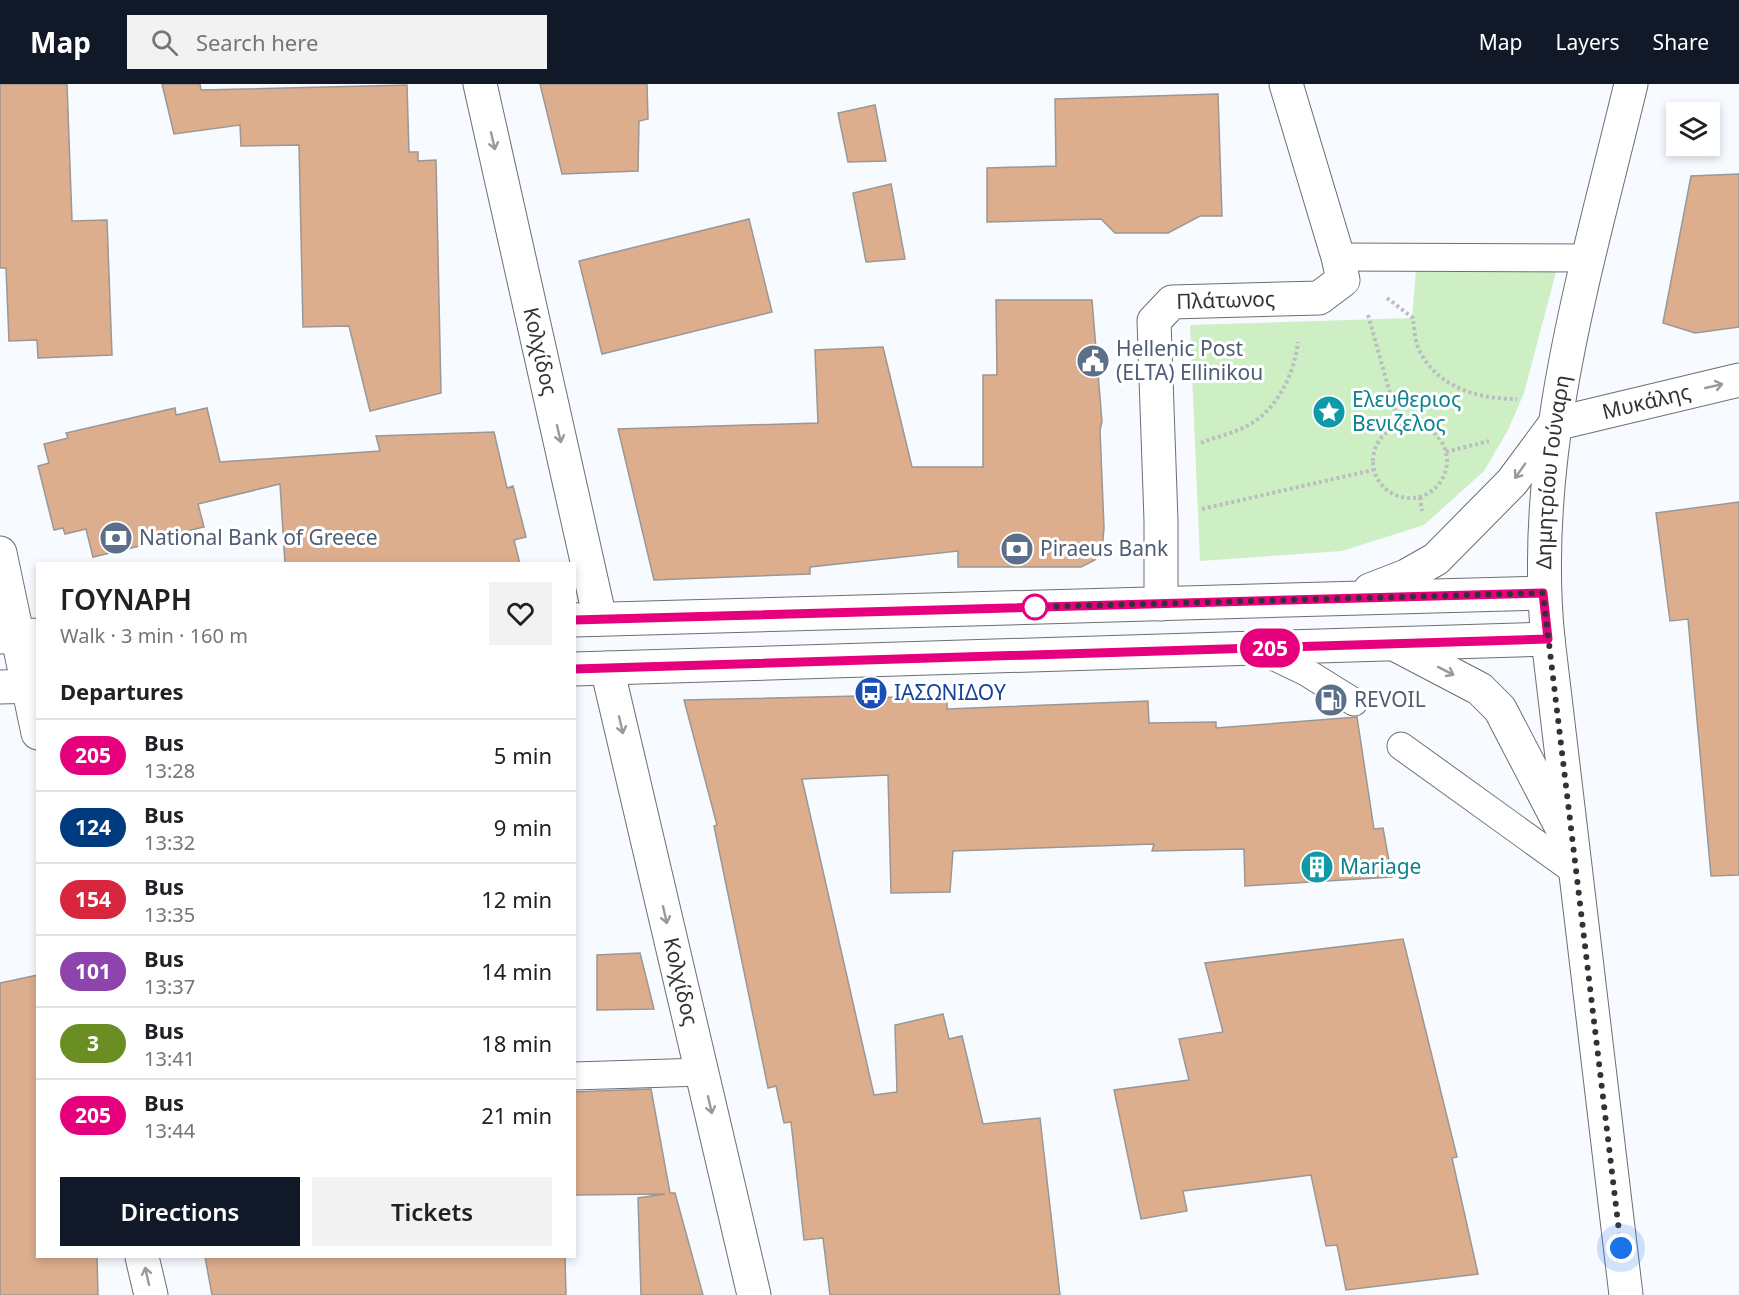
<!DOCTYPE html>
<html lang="en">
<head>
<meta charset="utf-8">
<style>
	:root { --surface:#fff; --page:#f2f2f2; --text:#202124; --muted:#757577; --line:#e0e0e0; --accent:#111827 }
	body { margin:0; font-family:"Noto Sans",sans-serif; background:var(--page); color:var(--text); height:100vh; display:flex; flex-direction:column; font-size:22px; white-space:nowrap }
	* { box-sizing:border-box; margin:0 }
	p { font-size:20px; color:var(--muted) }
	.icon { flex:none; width:33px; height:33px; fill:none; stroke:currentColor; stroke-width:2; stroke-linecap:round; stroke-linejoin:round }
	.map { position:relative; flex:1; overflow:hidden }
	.details { position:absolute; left:36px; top:478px; width:540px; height:696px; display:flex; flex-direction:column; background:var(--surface); border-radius:0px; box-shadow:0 3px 9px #0003 }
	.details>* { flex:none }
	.badge { padding:0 12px; border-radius:20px; font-size:21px; line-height:39px }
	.controls { position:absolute; left:1666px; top:18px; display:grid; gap:12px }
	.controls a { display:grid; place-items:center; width:54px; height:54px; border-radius:0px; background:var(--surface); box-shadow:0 3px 9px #0003; font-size:30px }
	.you { position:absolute; width:30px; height:30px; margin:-15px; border:4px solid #fff; border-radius:50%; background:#1a73e8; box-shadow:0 0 0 9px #1a73e833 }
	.map>.badge { position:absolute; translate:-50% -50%; box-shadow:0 0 0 3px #fff }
	h2 { padding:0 24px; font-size:22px; line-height:54px }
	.round { display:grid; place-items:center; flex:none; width:63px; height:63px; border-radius:0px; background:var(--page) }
	.headline { display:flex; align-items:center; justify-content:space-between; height:102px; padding:0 24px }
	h1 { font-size:28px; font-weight:600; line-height:45px }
	.primary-button { display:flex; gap:12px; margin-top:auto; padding:12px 24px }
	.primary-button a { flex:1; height:69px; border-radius:0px; background:var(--accent); color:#fff; font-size:24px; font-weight:600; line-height:69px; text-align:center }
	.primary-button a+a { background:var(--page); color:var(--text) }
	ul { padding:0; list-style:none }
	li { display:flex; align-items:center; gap:18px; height:72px; padding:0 24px; border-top:2px solid var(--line) }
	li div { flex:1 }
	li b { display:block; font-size:22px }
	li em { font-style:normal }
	li .badge { min-width:66px; font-weight:700; text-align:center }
	header { display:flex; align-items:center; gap:36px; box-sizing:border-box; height:84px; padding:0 30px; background:var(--accent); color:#fff }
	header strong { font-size:28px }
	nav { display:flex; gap:33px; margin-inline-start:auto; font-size:21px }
	.search { width:420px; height:54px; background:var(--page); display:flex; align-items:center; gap:15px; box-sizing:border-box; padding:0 21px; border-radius:0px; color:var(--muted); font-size:22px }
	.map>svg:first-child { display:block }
	.green { fill:#ceeec4 }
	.building { fill:#ddae8e; stroke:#9b9794; stroke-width:1.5 }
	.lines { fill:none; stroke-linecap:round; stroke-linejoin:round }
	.lane-casing { stroke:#6c6e72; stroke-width:29 }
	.street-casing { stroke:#6c6e72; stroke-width:35 }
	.secondary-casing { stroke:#6c6e72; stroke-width:35 }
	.path { stroke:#bbbdc1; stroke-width:4; stroke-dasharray:3 3; stroke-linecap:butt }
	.lane { stroke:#fff; stroke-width:27 }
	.street { stroke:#fff; stroke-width:33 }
	.secondary { stroke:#fff; stroke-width:33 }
	.oneway { stroke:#98999a }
	.line-casing { stroke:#fff; stroke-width:14 }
	.line { stroke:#e6007e; stroke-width:9 }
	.walk { stroke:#323335; stroke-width:6; stroke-dasharray:0 10.8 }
	.stop-dot { fill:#fff; stroke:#e6007e; stroke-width:3 }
	.labels { text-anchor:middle; stroke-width:6; stroke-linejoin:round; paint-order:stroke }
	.street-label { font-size:21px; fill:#323335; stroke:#fff }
	.service-label { font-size:21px; fill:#4e5e75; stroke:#fff; text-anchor:start }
	.culture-label { font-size:21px; fill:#0d838f; stroke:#fff; text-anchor:start }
	.transit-label { font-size:21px; fill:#164399; stroke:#fff; text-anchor:start }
</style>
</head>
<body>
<header>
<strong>Map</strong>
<div class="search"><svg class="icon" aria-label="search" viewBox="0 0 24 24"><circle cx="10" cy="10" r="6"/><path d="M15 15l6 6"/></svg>Search here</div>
<nav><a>Map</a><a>Layers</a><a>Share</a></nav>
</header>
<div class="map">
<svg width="1739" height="1211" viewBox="0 0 1739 1211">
	<rect width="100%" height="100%" fill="#f7faff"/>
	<!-- green -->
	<path class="green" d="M1557,184L1524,309L1508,346L1484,387L1424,441L1342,467L1200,477L1190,241L1412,234L1416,186Z"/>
	<!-- building -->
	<path class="building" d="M0,0H67L72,137L107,136L112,271L38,274L37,256L9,257L6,184H0Z
		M162,0H200L201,6L407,1L409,68H418V77L436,76L441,309L370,327L349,242L303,243L299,61L241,62L240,41L174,50Z
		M540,0H647L648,35L639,37L638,87L562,90Z
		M1218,10L1222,132H1200L1168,149H1115L1101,135L987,138V84L1056,82L1055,15Z
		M875,21L886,77L848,78L838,29Z
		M1739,90V243L1695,249L1663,239L1691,92Z
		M891,100L905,175L866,178L853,109Z
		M749,135L772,228L602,270L579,177Z
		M996,216H1092L1102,338L1100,346L1104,444L1102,466L1095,476L1081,483H958V467L810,483V490L654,496L618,345L818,339L815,266L883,263L912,383H983V291H997Z
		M175,324L176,331L207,324L220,378L380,367L376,352L494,348L507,404L513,402L526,453L514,456L520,480H285L280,400L198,420L204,443L139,458L140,462L93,473L86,445L65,450L63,444L54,446L38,382L49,379L44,360L68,354L66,349Z
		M1739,418V791L1711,792L1688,535L1670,537L1656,429Z
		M858,612V614L947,612V625L1148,617L1149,639L1216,638V644L1357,633L1374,745L1383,744L1392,793L1245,802L1244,765L1152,767L1154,760L953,767L950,808L891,809L888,691L802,695L874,1011L897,1008L895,941L943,930L949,955L962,952L983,1040L1040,1034L1060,1211H830L823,1154L804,1156L791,1038L784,1039L776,1002L768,1004L714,742L717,741L684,616Z
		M1403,855L1457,1073L1452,1074L1478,1190L1346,1206L1337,1161L1326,1162L1311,1091L1183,1107L1187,1127L1141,1135L1114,1006L1189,996L1179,955L1223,948L1205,879Z
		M640,869L654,925L597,926V871Z
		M38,891V1173H97L98,1211H0V899Z
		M651,1005L670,1109H675L703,1211H641L638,1114L665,1110L574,1111V1008Z
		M205,1173H565L566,1211H212Z"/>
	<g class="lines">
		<!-- lane casing -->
		<g class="lane-casing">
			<path id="lane" d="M1338,173L1589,174
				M1258,565L1306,588L1354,618
				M1401,662L1576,788
				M574,992L702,988"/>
		</g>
		<!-- street casing -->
		<g class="street-casing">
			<g id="street">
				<path id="s1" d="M480,0L600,535"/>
				<path d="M0,469L38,649"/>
				<path id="s2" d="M1161,520V437L1154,237L1172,218L1319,214L1343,196L1338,173L1286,0"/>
				<path id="s3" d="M607,584L754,1211"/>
				<path d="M142,1173L151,1211"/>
			</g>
		</g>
		<!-- secondary casing -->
		<g class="secondary-casing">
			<g id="secondary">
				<path id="s4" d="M1555,340L1739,296"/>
				<path d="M1370,506L1406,492L1436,475L1512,398L1555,340"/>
				<path d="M574,536L1543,509"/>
				<path d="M0,553L38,551"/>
				<path d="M1396,561L1480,605L1500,625L1563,746"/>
				<path d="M574,585L1548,555"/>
				<path d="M0,603L38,602"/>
				<path id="s5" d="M1626,1211L1548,555C1529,368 1588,180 1631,0"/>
			</g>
		</g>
		<!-- path -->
		<path class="path" d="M1387,214L1413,234C1414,244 1415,257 1419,266C1438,304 1478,315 1517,315
			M1368,231L1399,341
			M1373 377a37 37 0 1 1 74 0a37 37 0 1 1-74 0Z
			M1201,359C1215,353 1231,350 1245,343C1277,327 1294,291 1298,258
			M1446,368L1489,357
			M1420,413L1422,427
			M1202,425L1373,386"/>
		<!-- lane -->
		<use href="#lane" class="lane"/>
		<!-- street -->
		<use href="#street" class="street"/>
		<!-- secondary -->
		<use href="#secondary" class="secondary"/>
	</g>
	<!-- one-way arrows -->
	<defs><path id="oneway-shaft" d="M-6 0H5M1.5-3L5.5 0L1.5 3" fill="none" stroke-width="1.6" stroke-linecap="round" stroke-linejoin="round" transform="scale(1.5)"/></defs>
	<g class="oneway">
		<use href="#oneway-shaft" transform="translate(493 57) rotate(77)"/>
		<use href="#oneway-shaft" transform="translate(1714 302) rotate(-13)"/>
		<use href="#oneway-shaft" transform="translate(559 350) rotate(77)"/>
		<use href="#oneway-shaft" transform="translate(1520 387) rotate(125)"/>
		<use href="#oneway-shaft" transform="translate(1446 587) rotate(27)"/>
		<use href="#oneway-shaft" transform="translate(621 641) rotate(77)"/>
		<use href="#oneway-shaft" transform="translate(665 831) rotate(77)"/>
		<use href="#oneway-shaft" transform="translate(710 1021) rotate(77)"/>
		<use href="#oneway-shaft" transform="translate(147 1192) rotate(-103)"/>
	</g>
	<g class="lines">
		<!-- line casing -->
		<g class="line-casing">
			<path id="line" d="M574,536L1543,509L1548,555L574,585"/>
		</g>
		<!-- line -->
		<use href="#line" class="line"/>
		<!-- walk -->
		<path class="walk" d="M1035,523L1543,509L1621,1164"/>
	</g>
	<!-- icons -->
	<defs>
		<g id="civic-disc" transform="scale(1.725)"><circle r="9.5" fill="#5c6f8a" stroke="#fff"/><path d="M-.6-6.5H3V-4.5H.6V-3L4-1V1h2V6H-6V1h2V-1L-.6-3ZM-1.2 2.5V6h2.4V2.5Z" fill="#fff"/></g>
		<g id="sight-disc" transform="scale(1.725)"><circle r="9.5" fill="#0f9aa8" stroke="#fff"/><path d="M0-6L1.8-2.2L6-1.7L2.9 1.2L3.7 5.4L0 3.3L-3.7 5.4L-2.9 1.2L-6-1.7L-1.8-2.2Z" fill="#fff"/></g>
		<g id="bank-disc" transform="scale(1.725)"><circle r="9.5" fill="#5c6f8a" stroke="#fff"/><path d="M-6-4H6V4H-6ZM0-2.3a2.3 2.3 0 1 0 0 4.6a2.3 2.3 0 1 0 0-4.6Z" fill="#fff"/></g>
		<g id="bus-disc" transform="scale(1.725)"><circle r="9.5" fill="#1a4fb4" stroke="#fff"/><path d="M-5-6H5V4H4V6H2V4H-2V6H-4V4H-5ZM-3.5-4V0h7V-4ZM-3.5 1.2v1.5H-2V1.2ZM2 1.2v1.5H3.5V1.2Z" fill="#fff"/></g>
		<g id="fuel-disc" transform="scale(1.725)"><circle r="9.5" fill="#5c6f8a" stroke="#fff"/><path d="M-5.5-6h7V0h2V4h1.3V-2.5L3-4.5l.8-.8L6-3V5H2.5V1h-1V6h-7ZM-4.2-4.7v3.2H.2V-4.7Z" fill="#fff"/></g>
		<g id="building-disc" transform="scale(1.725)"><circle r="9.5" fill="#0f9aa8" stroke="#fff"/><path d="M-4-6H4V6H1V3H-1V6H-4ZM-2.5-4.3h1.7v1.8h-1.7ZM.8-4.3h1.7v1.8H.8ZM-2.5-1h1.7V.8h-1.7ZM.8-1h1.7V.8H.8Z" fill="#fff"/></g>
	</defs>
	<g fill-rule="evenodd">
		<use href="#civic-disc" x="1093" y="277"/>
		<use href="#sight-disc" x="1329" y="328"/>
		<use href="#bank-disc" x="116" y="454"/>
		<use href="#bank-disc" x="1017" y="465"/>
		<use href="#bus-disc" x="871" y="609"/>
		<use href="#fuel-disc" x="1331" y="616"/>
		<use href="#building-disc" x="1317" y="783"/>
	</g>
	<!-- markers -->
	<circle class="stop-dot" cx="1035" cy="523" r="12"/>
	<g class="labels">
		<!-- street labels -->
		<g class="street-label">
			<text dy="7" stroke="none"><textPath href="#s2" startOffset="363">Πλάτωνος</textPath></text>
			<text dy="7" stroke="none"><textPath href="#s1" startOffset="274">Κολχίδος</textPath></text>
			<text dy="7" stroke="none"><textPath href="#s4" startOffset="94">Μυκάλης</textPath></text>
			<text dy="7" stroke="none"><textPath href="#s5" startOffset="828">Δημητρίου Γούναρη</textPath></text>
			<text dy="7" stroke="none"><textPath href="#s3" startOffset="322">Κολχίδος</textPath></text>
		</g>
		<!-- service labels -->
		<g class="service-label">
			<text x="1116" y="272">Hellenic Post<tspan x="1116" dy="24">(ELTA) Ellinikou</tspan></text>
			<text x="139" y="461">National Bank of Greece</text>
			<text x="1040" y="472">Piraeus Bank</text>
			<text x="1354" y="623">REVOIL</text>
		</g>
		<!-- culture labels -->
		<g class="culture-label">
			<text x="1352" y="323">Ελευθεριος<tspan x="1352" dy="24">Βενιζελος</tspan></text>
			<text x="1340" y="790">Mariage</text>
		</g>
		<!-- transit labels -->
		<g class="transit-label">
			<text x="894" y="616">ΙΑΣΩΝΙΔΟΥ</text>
		</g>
	</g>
</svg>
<div class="controls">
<a><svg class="icon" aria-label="layers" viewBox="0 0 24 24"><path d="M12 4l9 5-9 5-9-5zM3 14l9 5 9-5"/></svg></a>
</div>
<div class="you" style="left:1621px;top:1164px"></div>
<b class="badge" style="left:1270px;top:564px;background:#e6007e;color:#fff">205</b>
<section class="details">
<div class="headline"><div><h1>ΓΟΥΝΑΡΗ</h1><p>Walk · 3 min · 160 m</p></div><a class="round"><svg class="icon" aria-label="heart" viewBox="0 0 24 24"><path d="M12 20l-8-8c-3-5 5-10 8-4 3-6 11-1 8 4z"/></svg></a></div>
<h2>Departures</h2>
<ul>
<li><span class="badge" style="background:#e6007e;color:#fff">205</span><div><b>Bus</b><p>13:28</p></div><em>5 min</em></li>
<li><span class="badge" style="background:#003b80;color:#fff">124</span><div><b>Bus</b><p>13:32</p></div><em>9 min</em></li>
<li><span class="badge" style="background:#d7263d;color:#fff">154</span><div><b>Bus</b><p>13:35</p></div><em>12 min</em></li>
<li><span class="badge" style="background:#8e44ad;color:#fff">101</span><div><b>Bus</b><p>13:37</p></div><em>14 min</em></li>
<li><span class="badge" style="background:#6b8e23;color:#fff">3</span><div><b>Bus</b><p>13:41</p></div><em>18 min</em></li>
<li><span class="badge" style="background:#e6007e;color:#fff">205</span><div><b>Bus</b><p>13:44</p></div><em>21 min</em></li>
</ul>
<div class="primary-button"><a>Directions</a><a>Tickets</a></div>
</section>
</div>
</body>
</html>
